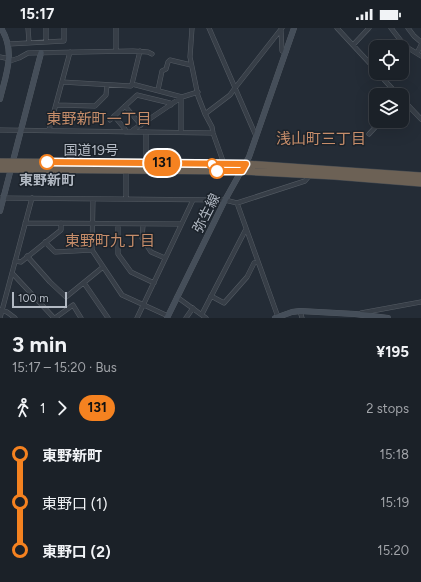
<!DOCTYPE html>
<html lang="en">
<head>
<meta charset="utf-8">
<style>
	:root { --surface:#1b2128; --page:#282e34; --text:#f1f3f6; --muted:#a0a3a8; --line:#393e45 }
	body { margin:0; font-family:Figtree,"Noto Sans JP",sans-serif; background:var(--page); color:var(--text); height:100vh; display:flex; flex-direction:column; font-size:15px; white-space:nowrap }
	* { box-sizing:border-box; margin:0 }
	p { font-size:13px; color:var(--muted) }
	.icon { flex:none; width:22px; height:22px; fill:none; stroke:currentColor; stroke-width:2; stroke-linecap:round; stroke-linejoin:round }
	.map { position:relative; height:290px; overflow:hidden }
	.side { display:flex; flex-direction:column; background:var(--surface); flex:1 }
	.side>* { flex:none }
	.badge { padding:0 8px; border-radius:13px; font-size:14px; line-height:26px }
	.tools { position:absolute; left:369px; top:12px; display:grid; gap:8px }
	.tools a { display:grid; place-items:center; width:40px; height:40px; border-radius:8px; background:var(--surface); box-shadow:0 4px 16px #0002,0 0 0 1px var(--line); font-size:20px }
	.scale { position:absolute; left:12px; bottom:10px; width:55px; box-sizing:border-box; padding-left:4px; border:2px solid #b2b9c3; border-top:0; font-size:11px; line-height:14px; white-space:nowrap; color:#b2b9c3; -webkit-text-stroke:3px #1c232b; paint-order:stroke }
	.map>.badge { position:absolute; translate:-50% -50%; box-shadow:0 0 0 2px #fff }
	.legs { display:flex; align-items:center; gap:6px; height:44px; padding:0 12px; font-size:13px }
	.legs p { margin-inline-start:auto }
	.headline { display:flex; align-items:center; justify-content:space-between; height:68px; padding:0 12px }
	h1 { font-size:22px; font-weight:700; line-height:30px }
	ul { padding:0 12px; list-style:none }
	li { display:flex; align-items:center; gap:14px; height:48px; font-size:15px }
	li i { display:grid; place-items:center; width:6px; height:100%; margin:0 5px; background:currentColor }
	li i::after { content:''; width:10px; height:10px; margin:-5px; border:3px solid; border-radius:50%; background:var(--surface) }
	li p { margin-inline-start:auto }
	li:first-child i { background:linear-gradient(#0000 50%,currentColor 0) }
	li:last-child i { background:linear-gradient(currentColor 50%,#0000 0) }
	.status { display:flex; justify-content:space-between; align-items:center; height:28px; padding:0 20px; background:var(--surface); direction:ltr }
	.status svg { height:11px; fill:currentColor }
	.map>svg:first-child { display:block }
	.lines { fill:none; stroke-linecap:round; stroke-linejoin:round }
	.street-casing { stroke:#555c64; stroke-width:5 }
	.secondary-casing { stroke:#555c64; stroke-width:6 }
	.highway-casing { stroke:#424951; stroke-width:8 }
	.street { stroke:#373e47; stroke-width:4 }
	.secondary { stroke:#454e59; stroke-width:5.5 }
	.highway { stroke:#6c6155; stroke-width:7 }
	.line-1-casing { stroke:#fff; stroke-width:9 }
	.line-1 { stroke:#f58220; stroke-width:6 }
	.stop-1-dot { fill:#fff; stroke:#f58220; stroke-width:2 }
	.labels { text-anchor:middle; stroke-width:3; stroke-linejoin:round; paint-order:stroke }
	.street-label { font-size:14px; fill:#b2b9c3; stroke:#1c232b }
	.stop-label { font-size:14px; font-weight:bold; fill:#b2b9c3; stroke:#1c232b }
	.neighbourhood-label { font-size:15px; fill:#c68d6a; stroke:#1c232b }
</style>
</head>
<body>
<div class="status"><b>15:17</b><svg viewBox="0 0 49 12"><path d="M0 12V9h3v3zM5 12V6h3v6zM10 12V3h3v9zM15 12V0h3v12zM26 1h20v11H26zM47 4h2v5h-2z"/></svg></div>
<div class="map">
<svg width="421" height="290" viewBox="0 0 421 290">
	<rect width="100%" height="100%" fill="#242c36"/>
	<g class="lines">
		<!-- street casing -->
		<g class="street-casing">
			<path id="street" d="M28,0L29,14
				M116,0V23
				M192,0L190,29L198,68L205,86L212,99L213,105L224,136
				M209,0L256,108
				M337,0L376,42
				M391,0L405,18L421,28
				M408,0L414,8L421,14
				M281,2L282,23L286,24
				M46,14V0
				M9,16L64,13V0
				M353,17L369,0
				M417,25L421,17
				M0,29L10,31
				M10,33L19,30L28,25L133,23L148,24L152,26
				M378,45L398,67
				M62,54L131,58L132,56L140,23
				M132,56L182,69
				M158,62L162,43L166,41L168,34L170,32L191,37
				M402,71L421,91
				M56,77L95,78L106,67L107,57
				M125,78L141,97
				M205,86L230,67L235,60L282,0
				M114,88L125,101V104
				M110,92L137,67L170,75L171,77
				M0,102L213,105
				M49,102L70,24
				M133,104V102L182,69L198,64
				M181,104V70
				M369,106L381,93
				M146,135V104
				M0,170L225,172L237,175L305,153L310,147
				M93,171L92,222L122,267L168,288
				M126,171V142
				M237,175L278,289
				M25,195L181,196
				M118,196V226L131,244L154,255
				M143,197L142,210L151,224L165,230
				M45,214L55,224L92,222
				M27,228L50,254L66,269L103,239
				M15,233L21,234L61,202V195
				M12,245L54,290
				M84,255L108,290
				M211,268L224,275L247,249L254,235L258,234
				M177,269L206,290
				M0,282L7,284L15,290
				M300,283L302,290
				M361,285L421,274
				M202,286L246,201
				M0,290L32,170
				M55,290L73,277L81,290
				M137,290L193,172
				M186,290L193,280"/>
		</g>
		<!-- secondary casing -->
		<g class="secondary-casing">
			<path id="secondary" d="M0,71C6,46 16,24 1,0
				M0,183L41,25
				M167,290L225,172L249,129L294,0
				M275,290L292,284L300,283L355,286L388,290"/>
		</g>
		<!-- highway casing -->
		<g class="highway-casing">
			<path id="highway" d="M0,134L245,136L421,148
				M0,141L242,143L334,148L421,155"/>
		</g>
		<!-- street -->
		<use href="#street" class="street"/>
		<!-- secondary -->
		<use href="#secondary" class="secondary"/>
		<!-- highway -->
		<use href="#highway" class="highway"/>
	</g>
	<g class="lines">
		<!-- line-1 casing -->
		<g class="line-1-casing">
			<path id="line-1" d="M47,134L246,136L242,143H217"/>
		</g>
		<!-- line-1 -->
		<use href="#line-1" class="line-1"/>
	</g>
	<!-- markers -->
	<g class="stop-1-dot">
		<circle cx="47" cy="134" r="7"/>
		<circle cx="212" cy="136" r="5"/>
		<circle cx="217" cy="143" r="7"/>
	</g>
	<g class="labels">
		<!-- street labels -->
		<g class="street-label">
			<text x="91" y="127">国道19号</text>
			<text transform="translate(206 185) rotate(-63)" y="5">弥生線</text>
		</g>
		<!-- stop labels -->
		<g class="stop-label">
			<text x="47" y="157">東野新町</text>
		</g>
		<!-- neighbourhood labels -->
		<g class="neighbourhood-label">
			<text x="99" y="96">東野新町一丁目</text>
			<text x="321" y="116">浅山町三丁目</text>
			<text x="110" y="218">東野町九丁目</text>
		</g>
	</g>
</svg>
<div class="tools">
<a><svg class="icon" aria-label="locate" viewBox="0 0 24 24"><circle cx="12" cy="12" r="6"/><path d="M12 2v4M12 18v4M2 12h4M18 12h4"/></svg></a>
<a><svg class="icon" aria-label="layers" viewBox="0 0 24 24"><path d="M12 4l9 5-9 5-9-5zM3 14l9 5 9-5"/></svg></a>
</div>
<div class="scale">100 m</div>
<b class="badge" style="left:162px;top:135px;background:#f58220;color:#111">131</b>
</div>
<section class="side">
<div class="headline"><div><h1>3 min</h1><p>15:17 – 15:20 · Bus</p></div><b>¥195</b></div>
<div class="legs"><svg class="icon" aria-label="walk" viewBox="0 0 24 24"><circle cx="13" cy="4" r="2"/><path d="M13 8l-2 6 4 7M11 14l-3 7M7 12l3-4h3l4 4"/></svg>1<svg class="icon" aria-label="forward" viewBox="0 0 24 24"><path d="M9 5l7 7-7 7"/></svg><b class="badge" style="background:#f58220;color:#111">131</b><p>2 stops</p></div>
<ul>
<li><i style="color:#f58220"></i><b>東野新町</b><p>15:18</p></li>
<li><i style="color:#f58220"></i><span>東野口 (1)</span><p>15:19</p></li>
<li><i style="color:#f58220"></i><b>東野口 (2)</b><p>15:20</p></li>
</ul>
</section>
</body>
</html>
